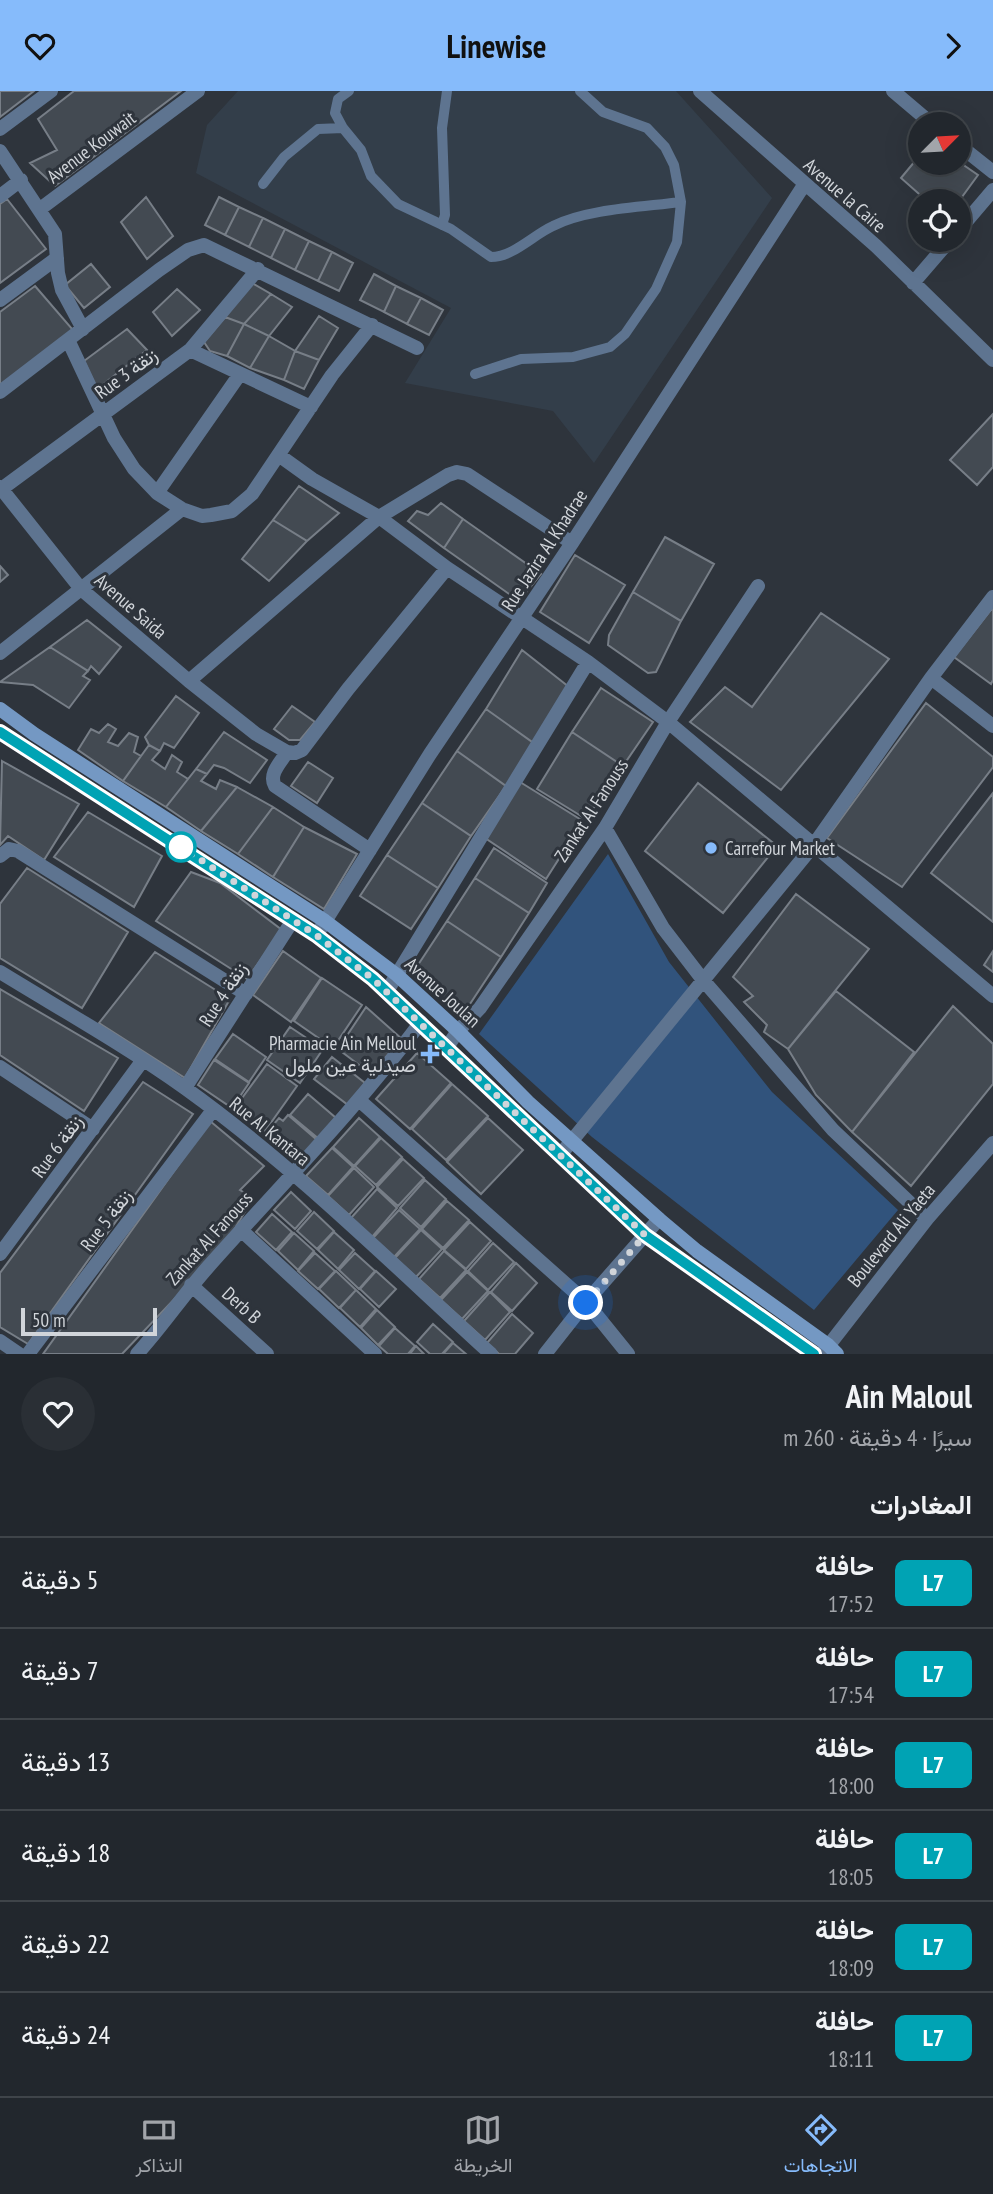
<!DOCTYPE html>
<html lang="ar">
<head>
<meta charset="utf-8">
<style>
	:root { --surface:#22272d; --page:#2a2f35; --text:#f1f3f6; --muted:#a2a5aa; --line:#3f4449; --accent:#86bbfb }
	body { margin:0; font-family:"PT Sans Narrow",Vazirmatn,sans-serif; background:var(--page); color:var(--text); direction:rtl; height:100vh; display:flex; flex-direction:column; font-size:26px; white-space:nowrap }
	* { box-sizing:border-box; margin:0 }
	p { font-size:23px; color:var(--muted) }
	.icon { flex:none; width:38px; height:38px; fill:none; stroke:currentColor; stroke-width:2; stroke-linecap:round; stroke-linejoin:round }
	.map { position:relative; height:1263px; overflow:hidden; direction:ltr }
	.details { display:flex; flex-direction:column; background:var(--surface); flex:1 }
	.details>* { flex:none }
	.badge { padding:0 14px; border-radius:10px; font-size:24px; line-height:46px }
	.needle { width:46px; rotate:66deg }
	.buttons { position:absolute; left:908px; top:21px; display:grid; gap:14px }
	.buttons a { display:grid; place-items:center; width:63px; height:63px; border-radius:50%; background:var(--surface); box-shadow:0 7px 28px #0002,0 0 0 2px var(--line); font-size:35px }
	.scale { position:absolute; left:21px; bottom:18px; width:136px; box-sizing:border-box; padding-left:7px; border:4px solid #d1d5da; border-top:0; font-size:19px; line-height:24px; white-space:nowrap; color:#d1d5da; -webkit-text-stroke:5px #2e343c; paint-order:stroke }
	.you { position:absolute; width:35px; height:35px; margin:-18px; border:5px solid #fff; border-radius:50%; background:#1a73e8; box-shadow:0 0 0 10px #1a73e833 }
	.map>.badge { position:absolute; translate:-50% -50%; box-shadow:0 0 0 4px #fff }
	h2 { padding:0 21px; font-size:26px; line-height:63px }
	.round { display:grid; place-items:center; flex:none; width:74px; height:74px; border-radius:37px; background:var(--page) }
	.headline { display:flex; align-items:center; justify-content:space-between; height:119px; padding:0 21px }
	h1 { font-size:33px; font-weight:700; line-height:52px }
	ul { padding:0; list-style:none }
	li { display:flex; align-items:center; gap:21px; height:91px; padding:0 21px; border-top:2px solid var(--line) }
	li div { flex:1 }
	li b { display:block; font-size:26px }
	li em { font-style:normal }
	li .badge { min-width:77px; font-weight:700; text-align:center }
	header { display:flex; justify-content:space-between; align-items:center; height:91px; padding:0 21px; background:var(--accent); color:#111; font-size:32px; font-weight:700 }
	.dock { display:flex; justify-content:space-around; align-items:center; height:98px; border-top:2px solid var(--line); background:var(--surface); font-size:19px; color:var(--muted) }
	.dock a { display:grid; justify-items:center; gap:4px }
	.dock .on { color:var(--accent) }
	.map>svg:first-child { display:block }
	.built { fill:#333e4a }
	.green { fill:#31537c }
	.building { fill:#434a52; stroke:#777e87; stroke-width:2 }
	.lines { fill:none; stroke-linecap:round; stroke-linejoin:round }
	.lane { stroke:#5e7490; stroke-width:10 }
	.street { stroke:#5e7490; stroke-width:14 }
	.secondary { stroke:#7498c3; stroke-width:14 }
	.line-casing { stroke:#fff; stroke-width:16 }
	.line { stroke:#00a3b4; stroke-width:10 }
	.walk { stroke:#d1d5da; stroke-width:7; stroke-dasharray:0 12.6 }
	.stop-dot { fill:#fff; stroke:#00a3b4; stroke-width:3.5 }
	.poi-dot { fill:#86bbfb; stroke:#2e343c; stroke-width:2.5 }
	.labels { text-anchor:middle; stroke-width:6; stroke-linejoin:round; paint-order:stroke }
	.street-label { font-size:19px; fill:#d1d5da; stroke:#2e343c }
	.poi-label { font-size:19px; fill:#d1d5da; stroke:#2e343c; text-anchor:start }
</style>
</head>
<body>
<header><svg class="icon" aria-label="forward" viewBox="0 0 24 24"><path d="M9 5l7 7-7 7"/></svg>Linewise<svg class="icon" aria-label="heart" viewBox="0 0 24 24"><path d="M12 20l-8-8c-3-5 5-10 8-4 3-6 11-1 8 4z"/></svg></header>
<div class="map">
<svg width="993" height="1263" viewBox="0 0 993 1263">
	<rect width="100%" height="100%" fill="#2e343c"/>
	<!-- built -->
	<path class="built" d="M238,0H676L772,107L594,372L553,320L405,292L451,217L196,82L207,34Z"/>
	<!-- green -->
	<path class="green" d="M608,763L669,871L772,1001L898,1119L814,1219L592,1046L479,943Z"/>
	<!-- building -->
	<path class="building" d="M0,0H34L0,26Z
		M74,0H181L55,95L30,72L57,59L38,28Z
		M920,64V72L959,71L978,84L959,110H927L901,87Z
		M146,106L173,145L147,168L121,131Z
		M219,106L239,116L225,144L205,134Z
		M7,108L46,158L0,192V113Z
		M239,116L263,127L249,156L225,144Z
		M263,127L285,138L271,167L249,156Z
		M285,138L309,150L295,179L271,167Z
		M309,150L332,161L318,190L295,179Z
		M332,161L353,172L339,200L318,190Z
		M91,173L110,196L84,217L65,194Z
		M374,183L396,195L384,221L360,209Z
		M252,192L271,203L244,233L225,226Z
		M35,195L73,239L0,295V221Z
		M396,195L421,207L407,233L384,221Z
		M177,198L200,219L172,245L153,221Z
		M271,203L292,216L269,245L244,233Z
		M421,207L443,219L429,244L407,233Z
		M319,225L338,237L319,269L295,260Z
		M225,226L244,233L227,265L210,260L204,251Z
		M244,233L269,245L250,277L227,265Z
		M127,238L147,259L97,298L84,270Z
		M269,245L295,260L284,289L250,277Z
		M295,260L319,269L304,298L284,289Z
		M993,323V376L977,394L950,369Z
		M299,395L339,422L307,450L273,429Z
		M441,412L463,428L444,457L408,430L417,420L428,424Z
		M463,428L541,483L519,510L444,457Z
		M273,429L307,450L269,490L242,468Z
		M665,446L714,473L681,530L633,501Z
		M575,464L625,494L589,552L540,521Z
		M0,475L8,484L0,491Z
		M633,501L681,530L656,581L648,582L608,554L609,544Z
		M993,516V589L991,593L954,566Z
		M821,522L889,568L781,699L690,631L725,596L752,616Z
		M87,529L121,556L99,583L91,575L88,580L50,556Z
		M50,556L88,580L83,585L90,589L69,617L33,594L0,591Z
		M522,559L569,596L535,653L486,618Z
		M601,597L653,631L623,675L572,641Z
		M176,605L199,622L174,657L164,652L160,660L149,654L145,646Z
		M926,612L993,666V676L902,796L827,747Z
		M292,615L315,631L300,649H289L274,638Z
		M486,618L535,653L506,695L457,660Z
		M108,633L116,638L108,651L118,655L129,642L138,646L134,661L141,665L123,690L78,659L91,638L99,642Z
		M224,641L267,669L250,692L224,677L214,674L207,683L196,678Z
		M572,641L623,675L586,728L537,698Z
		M149,654L160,660L152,669L165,678L172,664L182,671L177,681L188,688L166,716L123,690Z
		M457,660L506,695L471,745L422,712Z
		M2,670L79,713L44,769L8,745L0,754Z
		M308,671L333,687L317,712L291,695Z
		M196,678L207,683L201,690L216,698L220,689L237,696L201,740L166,716Z
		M520,691L583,730L546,788L485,747Z
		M698,692L777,755L723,822L645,760Z
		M237,696L273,716L238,763L201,740Z
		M993,702V831L931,782Z
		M422,712L471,745L438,797L387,764Z
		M273,716L304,736L273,786L238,763Z
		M88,721L162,765L134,816L54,766Z
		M304,736L357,763L324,818L273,786Z
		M494,757L547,792L529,822L475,787Z
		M387,764L438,797L411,838L360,805Z
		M27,777L128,841L82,917L0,867V813Z
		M191,781L220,792L282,839L247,888L156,830Z
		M475,787L529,822L501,866L447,830Z
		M796,803L869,858L788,958L764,941L767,934L744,911L753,905L733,886Z
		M447,830L501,866L462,925L412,883Z
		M283,860L321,887L291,931L253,904Z
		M993,860V881L984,874Z
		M155,861L230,908L185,987L99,932Z
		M322,887L362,914L333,957L294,930Z
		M0,898L118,967L84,1020L0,964Z
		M836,900L914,961L852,1041L816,1004L788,958Z
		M953,915L993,953V993L911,1095L852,1041Z
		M366,916L402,948L371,983L338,958Z
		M290,936L323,958L300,992L267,969Z
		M233,943L266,966L249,991L215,968Z
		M417,962L451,992L410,1038L376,1008Z
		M332,966L365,992L348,1014L314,988Z
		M214,969L249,992L232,1017L198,994Z
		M267,973L297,995L265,1040L234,1018Z
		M143,991L193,1023L28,1253L0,1236V1182Z
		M452,993L488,1025L446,1069L412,1038Z
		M308,1003L336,1027L319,1048L290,1024Z
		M288,1024L317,1049L300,1070L267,1041L279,1027L283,1030Z
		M359,1027L380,1046L354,1075L333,1056Z
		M488,1027L523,1059L481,1103L447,1071Z
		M210,1030L264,1075L240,1099L253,1107L224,1156L122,1263H43Z
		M381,1047L402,1066L376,1094L355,1075Z
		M332,1057L353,1076L328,1104L306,1085Z
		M403,1068L424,1087L398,1115L377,1096Z
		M354,1077L374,1096L349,1124L328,1105Z
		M425,1089L446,1108L421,1136L400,1117Z
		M377,1098L397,1117L372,1146L351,1127Z
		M291,1101L311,1120L295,1138L274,1119Z
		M447,1110L469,1129L443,1157L422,1138Z
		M399,1119L420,1138L394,1166L373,1147Z
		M314,1121L334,1140L317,1158L297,1140Z
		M272,1123L292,1141L276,1159L256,1141Z
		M470,1131L491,1150L466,1178L444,1159Z
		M421,1139L442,1158L416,1186L395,1167Z
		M334,1141L354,1159L338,1178L318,1159Z
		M294,1142L314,1160L298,1179L278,1160Z
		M493,1152L514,1171L488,1199L468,1180Z
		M444,1160L466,1179L440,1207L419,1188Z
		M315,1162L335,1180L318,1198L298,1180Z
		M355,1162L375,1180L359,1198L339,1179Z
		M516,1172L537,1192L512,1220L491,1201Z
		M336,1180L356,1199L339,1217L319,1198Z
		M376,1180L396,1198L379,1216L360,1198Z
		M467,1181L488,1200L462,1228L441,1209Z
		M356,1199L376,1218L360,1236L340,1217Z
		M490,1201L510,1221L485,1249L464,1230Z
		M377,1219L395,1236L378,1254L361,1237Z
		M512,1223L533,1242L515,1263H499L487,1252Z
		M433,1233L453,1251L442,1263H430L417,1251Z
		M395,1237L415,1255L408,1263H388L379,1255Z
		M453,1252L466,1263H443Z
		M416,1255L424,1263H410Z"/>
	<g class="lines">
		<!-- lane -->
		<path class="lane" d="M349,0L338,8L335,22L343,37L361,59L371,85L398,113L451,138L491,166C513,166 533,144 553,135C586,118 643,116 681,111
			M263,93L284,66L318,38L343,37
			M442,134L445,124L442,37L447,0
			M475,283L521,268L573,266L610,256L625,243L656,198L677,151L681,111L674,74L665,56L647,37L603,21L580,0"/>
		<!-- street -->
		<path class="street" d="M700,0L876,155L993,269
			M893,0L932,33
			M0,38L51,0
			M959,54L993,81
			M0,60L55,143L58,182L62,199L83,238
			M0,105L21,89
			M40,118L198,0
			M959,139L993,99
			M913,192L950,149
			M0,209L57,167
			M69,251L114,347L134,378L157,402L182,418L202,425L211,424L232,420L252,403L332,284L372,234
			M190,259L311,316
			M0,301L159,179L188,159L204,154L417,257
			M280,365L312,388L379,426L447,477L588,571L668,631L993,905
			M0,396L81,498L189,590L256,643L287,661L295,662L302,659L348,598L447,477
			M0,399L190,259L258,178
			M157,402L240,283
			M0,562L182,418
			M931,587L993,635
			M189,590L379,426L448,384L457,381L467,383L572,452
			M287,661C281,671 268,683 275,695L370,759
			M605,737L663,837L703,889L833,1039L927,1128
			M0,765L9,758L18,760L246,903
			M319,840L430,663L572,452L804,94
			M0,881C62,919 126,955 185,997C295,1076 391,1172 491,1263
			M387,900L588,571
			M447,956L458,940L480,917L605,737L668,631L758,495
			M0,976L93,1038
			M185,997L293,829
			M359,1009L586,1211L628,1263
			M561,1063L813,755L931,587L993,506
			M241,1139L375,1263
			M0,1163L143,969
			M191,1194L267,1263
			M0,1250L19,1263
			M28,1263L213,1019
			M137,1263C162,1236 183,1204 208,1176C280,1095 356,1018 421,931
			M545,1263L586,1211L659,1128
			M822,1263L927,1128L993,1052"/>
		<!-- secondary -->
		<path class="secondary" d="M0,618L34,643L325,830L397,884L458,940L528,1011L659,1128L697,1160L828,1254L837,1263
			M0,641L316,844L373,888L645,1144L813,1263"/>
	</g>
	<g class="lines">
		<!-- line casing -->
		<g class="line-casing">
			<path id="line" d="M0,641L316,844L373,888L645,1144L814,1263"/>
		</g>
		<!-- line -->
		<use href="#line" class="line"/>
		<!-- walk -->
		<path class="walk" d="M181,756L316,844L373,888L645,1144L586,1212"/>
	</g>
	<!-- markers -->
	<circle class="stop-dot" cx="181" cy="756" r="14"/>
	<g class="poi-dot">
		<circle cx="711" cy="757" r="7"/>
		<path d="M426.5 952.5h7v7h7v7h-7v7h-7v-7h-7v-7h7z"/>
	</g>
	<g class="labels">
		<!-- street labels -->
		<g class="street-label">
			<text transform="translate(91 56) rotate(-37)" y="7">Avenue Kouwait</text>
			<text transform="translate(845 104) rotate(41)" y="7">Avenue la Caire</text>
			<text transform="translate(126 282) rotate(-36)" y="7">Rue 3 زنقة</text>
			<text transform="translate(544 459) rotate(-57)" y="7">Rue Jazira Al Khadrae</text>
			<text transform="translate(131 515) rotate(41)" y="7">Avenue Saida</text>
			<text transform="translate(591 719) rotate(-57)" y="7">Zankat Al Fanouss</text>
			<text transform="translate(443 901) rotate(42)" y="7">Avenue Joulan</text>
			<text transform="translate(223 903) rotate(-57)" y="7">Rue 4 زنقة</text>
			<text transform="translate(270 1040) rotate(39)" y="7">Rue Al Kantara</text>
			<text transform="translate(57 1055) rotate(-54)" y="7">Rue 6 زنقة</text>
			<text transform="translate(106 1129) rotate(-53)" y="7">Rue 5 زنقة</text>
			<text transform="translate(891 1144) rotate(-51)" y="7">Boulevard Ali Yaeta</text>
			<text transform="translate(209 1147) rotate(-48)" y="7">Zankat Al Fanouss</text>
			<text transform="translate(242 1214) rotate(42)" y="7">Derb B</text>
		</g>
		<!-- poi labels -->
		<g class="poi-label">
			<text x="725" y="764">Carrefour Market</text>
			<text x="416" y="959" text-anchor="end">Pharmacie Ain Melloul<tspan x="416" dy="22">صيدلية عين ملول</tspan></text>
		</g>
	</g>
</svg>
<div class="buttons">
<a><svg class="needle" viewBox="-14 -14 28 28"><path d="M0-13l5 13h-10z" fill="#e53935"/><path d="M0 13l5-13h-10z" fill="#a2a5aa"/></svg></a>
<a><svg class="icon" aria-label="locate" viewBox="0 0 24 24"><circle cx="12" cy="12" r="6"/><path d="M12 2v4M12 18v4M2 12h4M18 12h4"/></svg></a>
</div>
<div class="scale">50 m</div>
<div class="you" style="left:586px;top:1212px"></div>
</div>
<section class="details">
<div class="headline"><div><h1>Ain Maloul</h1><p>سيرًا · 4 دقيقة · 260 m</p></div><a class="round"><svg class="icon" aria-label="heart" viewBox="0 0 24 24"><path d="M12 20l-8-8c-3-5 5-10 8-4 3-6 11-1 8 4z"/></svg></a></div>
<h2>المغادرات</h2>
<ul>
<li><span class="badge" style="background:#00a3b4;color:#fff">L7</span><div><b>حافلة</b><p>17:52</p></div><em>5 دقيقة</em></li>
<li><span class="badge" style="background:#00a3b4;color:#fff">L7</span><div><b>حافلة</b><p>17:54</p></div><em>7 دقيقة</em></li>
<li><span class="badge" style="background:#00a3b4;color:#fff">L7</span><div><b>حافلة</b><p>18:00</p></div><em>13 دقيقة</em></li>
<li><span class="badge" style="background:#00a3b4;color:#fff">L7</span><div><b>حافلة</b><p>18:05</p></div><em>18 دقيقة</em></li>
<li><span class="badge" style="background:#00a3b4;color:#fff">L7</span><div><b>حافلة</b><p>18:09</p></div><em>22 دقيقة</em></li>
<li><span class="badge" style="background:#00a3b4;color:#fff">L7</span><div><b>حافلة</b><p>18:11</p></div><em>24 دقيقة</em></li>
</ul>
</section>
<nav class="dock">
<a class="on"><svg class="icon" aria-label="directions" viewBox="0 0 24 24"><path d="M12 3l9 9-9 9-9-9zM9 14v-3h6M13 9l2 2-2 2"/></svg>الاتجاهات</a>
<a><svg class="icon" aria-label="map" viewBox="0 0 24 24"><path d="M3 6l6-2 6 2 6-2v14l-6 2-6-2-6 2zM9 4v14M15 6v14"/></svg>الخريطة</a>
<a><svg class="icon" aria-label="tickets" viewBox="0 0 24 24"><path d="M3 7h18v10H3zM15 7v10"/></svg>التذاكر</a>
</nav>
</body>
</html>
